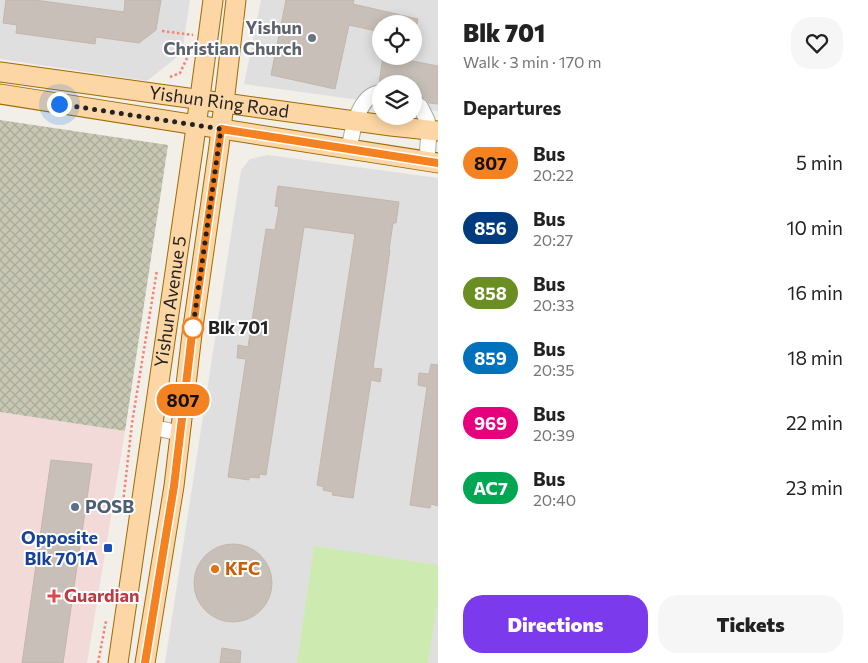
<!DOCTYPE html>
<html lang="en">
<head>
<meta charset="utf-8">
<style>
	:root { --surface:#fff; --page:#f6f6f6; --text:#222; --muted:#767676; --accent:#7c3aed }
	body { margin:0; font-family:Commissioner,sans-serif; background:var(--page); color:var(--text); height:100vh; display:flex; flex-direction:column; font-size:19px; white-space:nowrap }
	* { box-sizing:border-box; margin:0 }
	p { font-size:16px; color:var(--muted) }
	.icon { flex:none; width:28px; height:28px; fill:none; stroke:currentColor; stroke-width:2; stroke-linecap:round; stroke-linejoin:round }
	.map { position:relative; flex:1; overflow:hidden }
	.side { display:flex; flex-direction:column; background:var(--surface); width:430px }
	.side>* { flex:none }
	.badge { padding:0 10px; border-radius:16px; font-size:18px; line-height:32px }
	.tools { position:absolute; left:372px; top:15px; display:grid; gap:10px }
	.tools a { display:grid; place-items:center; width:50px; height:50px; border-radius:50%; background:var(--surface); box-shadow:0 2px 12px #0003; font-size:25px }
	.you { position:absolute; width:25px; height:25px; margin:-12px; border:4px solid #fff; border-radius:50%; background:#1a73e8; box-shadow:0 0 0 8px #1a73e833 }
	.map>.badge { position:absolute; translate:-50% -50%; box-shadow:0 0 0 2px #fff }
	h2 { padding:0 25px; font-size:19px; line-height:45px }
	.round { display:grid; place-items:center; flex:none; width:52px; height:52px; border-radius:20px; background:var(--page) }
	.headline { display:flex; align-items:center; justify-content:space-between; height:85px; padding:0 25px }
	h1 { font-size:24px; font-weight:800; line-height:38px }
	.cta { display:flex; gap:10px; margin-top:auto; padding:10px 25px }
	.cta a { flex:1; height:58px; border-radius:20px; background:var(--accent); color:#fff; font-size:20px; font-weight:800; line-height:58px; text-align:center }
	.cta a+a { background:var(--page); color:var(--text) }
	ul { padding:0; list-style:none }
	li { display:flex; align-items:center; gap:15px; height:65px; padding:0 25px }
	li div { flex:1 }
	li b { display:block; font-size:19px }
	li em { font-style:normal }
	li .badge { min-width:55px; font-weight:700; text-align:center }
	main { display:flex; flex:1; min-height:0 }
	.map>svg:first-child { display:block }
	.residential { fill:#e0dfdf; fill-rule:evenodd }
	.commercial { fill:#f2dad9 }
	.construction { fill:url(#construction-cross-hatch) }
	.grass { fill:#cdebb0 }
	.building { fill:#c7bfb8; stroke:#c4b6ab }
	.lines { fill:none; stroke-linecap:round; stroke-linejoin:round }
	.minor-casing { stroke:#a9a9a9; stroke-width:17 }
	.major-casing { stroke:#a06b00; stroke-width:21 }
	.path { stroke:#fa8072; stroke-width:2.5; stroke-dasharray:2.5 2.5; stroke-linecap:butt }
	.minor { stroke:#fff; stroke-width:15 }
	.major { stroke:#fcd6a4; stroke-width:19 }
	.line-casing { stroke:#fff; stroke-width:11 }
	.line { stroke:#f58220; stroke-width:8 }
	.walk { stroke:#222; stroke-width:5; stroke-dasharray:0 9 }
	.worship-dot { fill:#6b7280; stroke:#fff; stroke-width:2 }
	.stop-dot { fill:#fff; stroke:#f58220; stroke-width:2.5 }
	.service-dot { fill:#5c6f8a; stroke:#fff; stroke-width:2 }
	.transit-dot { fill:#1a4fb4; stroke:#fff; stroke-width:2 }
	.food-dot { fill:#e8710a; stroke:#fff; stroke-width:2 }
	.health-dot { fill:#e0444e; stroke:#fff; stroke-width:2 }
	.labels { text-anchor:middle; stroke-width:4; stroke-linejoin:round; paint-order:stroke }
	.worship-label { font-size:18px; font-weight:bold; fill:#5b616d; stroke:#fff; text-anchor:end }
	.street-label { font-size:18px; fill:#222; stroke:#fff }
	.stop-label { font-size:18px; font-weight:bold; fill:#222; stroke:#fff; text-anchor:start }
	.service-label { font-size:18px; font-weight:bold; fill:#4e5e75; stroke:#fff; text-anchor:start }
	.transit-label { font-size:18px; font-weight:bold; fill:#164399; stroke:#fff; text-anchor:end }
	.food-label { font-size:18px; font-weight:bold; fill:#c56008; stroke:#fff; text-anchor:start }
	.health-label { font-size:18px; font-weight:bold; fill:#be3a42; stroke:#fff; text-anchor:start }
</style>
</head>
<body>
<main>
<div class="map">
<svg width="438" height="663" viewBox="0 0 438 663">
	<defs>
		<pattern id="construction-cross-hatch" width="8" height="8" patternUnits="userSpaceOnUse" patternTransform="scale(1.25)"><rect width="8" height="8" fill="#c7c7b4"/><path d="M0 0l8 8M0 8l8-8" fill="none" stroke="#abab9a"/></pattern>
	</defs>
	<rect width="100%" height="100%" fill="#f2efe9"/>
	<!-- residential -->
	<path class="residential" d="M0,0H190L182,53L147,81L0,59Z
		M261,0H438V111L414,108V84H381V103L244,84ZM381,24H414V56H381Z
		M268,155L438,178V663H165L241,170L250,159Z"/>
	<!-- commercial -->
	<path class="commercial" d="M0,412L125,431L87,663H0Z"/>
	<!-- construction -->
	<path class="construction" d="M0,120L168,145L125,431L0,412Z"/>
	<!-- grass -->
	<path class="grass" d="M314,546L438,565V597L428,663H297Z"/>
	<!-- building -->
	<path class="building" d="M6,0H35L124,12L125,0H161L156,30L139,43L96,37L95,44L16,33L17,25L3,23Z
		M286,0H354L353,4L418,19L417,24H381V32L349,25L335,89L271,75Z
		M383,56H407V60L438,66V104L429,103L426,98L421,97H416L414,99V84H379Z
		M278,186L399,202L396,223H393L389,250H390L373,368L382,369L380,382L371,380L353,498L332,495L333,492L323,490L324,487L317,485L355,234L304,227L266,475L260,474L259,478L249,477V480L228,477L246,359L237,358L238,345L248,347L266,229L275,230L279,207L275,206Z
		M431,364L438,365V506L431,504L430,508L410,505L427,387L418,385L419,373L429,374Z
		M51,460L92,464L63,663H22Z
		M194 583a39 39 0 1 1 78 0a39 39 0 1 1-78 0Z
		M222,648L241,651L240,663H220Z"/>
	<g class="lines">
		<!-- minor casing -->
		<g class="minor-casing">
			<path id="minor" d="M420,106L427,120L429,130L427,161
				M349,149C352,132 358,97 378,93
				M152,427L179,433"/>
		</g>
		<!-- major casing -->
		<g class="major-casing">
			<g id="major">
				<path id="s1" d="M0,72L391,126L438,131"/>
				<path d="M0,94L438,163"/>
				<path id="s2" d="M118,663L194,142L213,0"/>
				<path d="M145,663L174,486L192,334L219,146L236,0"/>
			</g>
		</g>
		<!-- path -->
		<path class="path" d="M162,31L193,35
			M170,77L180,73L187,58
			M122,512L132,423L157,270
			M98,663L106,621"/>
		<!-- minor -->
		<use href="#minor" class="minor"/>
		<!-- major -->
		<use href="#major" class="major"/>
	</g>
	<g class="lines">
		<!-- line casing -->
		<g class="line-casing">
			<path id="line" d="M145,663L174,486L192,334L221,129L438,163"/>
		</g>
		<!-- line -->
		<use href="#line" class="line"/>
		<!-- walk -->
		<path class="walk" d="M59,104L221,129L192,334L193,328"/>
	</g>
	<!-- markers -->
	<circle class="worship-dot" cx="312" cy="38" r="5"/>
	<circle class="stop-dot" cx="193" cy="328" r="10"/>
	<circle class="service-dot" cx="75" cy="507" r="5"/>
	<rect class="transit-dot" x="103" y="543" width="10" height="10" rx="2.5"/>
	<circle class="food-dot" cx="215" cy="569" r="5"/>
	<path class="health-dot" d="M51.5 588.5h5v5h5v5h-5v5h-5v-5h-5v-5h5z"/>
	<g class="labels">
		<!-- worship labels -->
		<g class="worship-label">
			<text x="302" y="34">Yishun<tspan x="302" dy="21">Christian Church</tspan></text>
		</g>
		<!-- street labels -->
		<g class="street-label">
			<text dy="6" stroke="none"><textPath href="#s1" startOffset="221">Yishun Ring Road</textPath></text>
			<text dy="6" stroke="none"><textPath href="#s2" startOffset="365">Yishun Avenue 5</textPath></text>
		</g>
		<!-- stop labels -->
		<g class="stop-label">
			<text x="208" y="334">Blk 701</text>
		</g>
		<!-- service labels -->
		<g class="service-label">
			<text x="85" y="513">POSB</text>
		</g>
		<!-- transit labels -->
		<g class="transit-label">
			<text x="98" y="544">Opposite<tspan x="98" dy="21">Blk 701A</tspan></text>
		</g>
		<!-- food labels -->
		<g class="food-label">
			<text x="225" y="575">KFC</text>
		</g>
		<!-- health labels -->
		<g class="health-label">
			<text x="64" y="602">Guardian</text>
		</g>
	</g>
</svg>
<div class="tools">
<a><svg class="icon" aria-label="locate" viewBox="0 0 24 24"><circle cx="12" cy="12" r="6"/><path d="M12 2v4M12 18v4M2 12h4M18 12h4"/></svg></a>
<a><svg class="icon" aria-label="layers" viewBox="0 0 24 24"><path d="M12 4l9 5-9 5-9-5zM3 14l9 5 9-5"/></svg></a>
</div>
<div class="you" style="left:59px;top:104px"></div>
<b class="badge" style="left:183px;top:400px;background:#f58220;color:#111">807</b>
</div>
<section class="side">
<div class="headline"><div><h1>Blk 701</h1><p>Walk · 3 min · 170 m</p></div><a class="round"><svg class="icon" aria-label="heart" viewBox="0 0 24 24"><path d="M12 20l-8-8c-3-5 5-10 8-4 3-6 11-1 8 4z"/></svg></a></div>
<h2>Departures</h2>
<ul>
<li><span class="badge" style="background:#f58220;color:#111">807</span><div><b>Bus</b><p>20:22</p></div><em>5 min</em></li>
<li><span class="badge" style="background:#003b80;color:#fff">856</span><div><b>Bus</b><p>20:27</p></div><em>10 min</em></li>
<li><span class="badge" style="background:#6b8e23;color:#fff">858</span><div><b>Bus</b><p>20:33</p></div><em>16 min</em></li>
<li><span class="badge" style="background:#0072bc;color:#fff">859</span><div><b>Bus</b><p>20:35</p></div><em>18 min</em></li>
<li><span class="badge" style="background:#e6007e;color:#fff">969</span><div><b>Bus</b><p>20:39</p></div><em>22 min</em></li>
<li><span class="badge" style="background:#00a651;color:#fff">AC7</span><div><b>Bus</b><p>20:40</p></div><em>23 min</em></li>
</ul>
<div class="cta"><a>Directions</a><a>Tickets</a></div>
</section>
</main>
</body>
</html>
